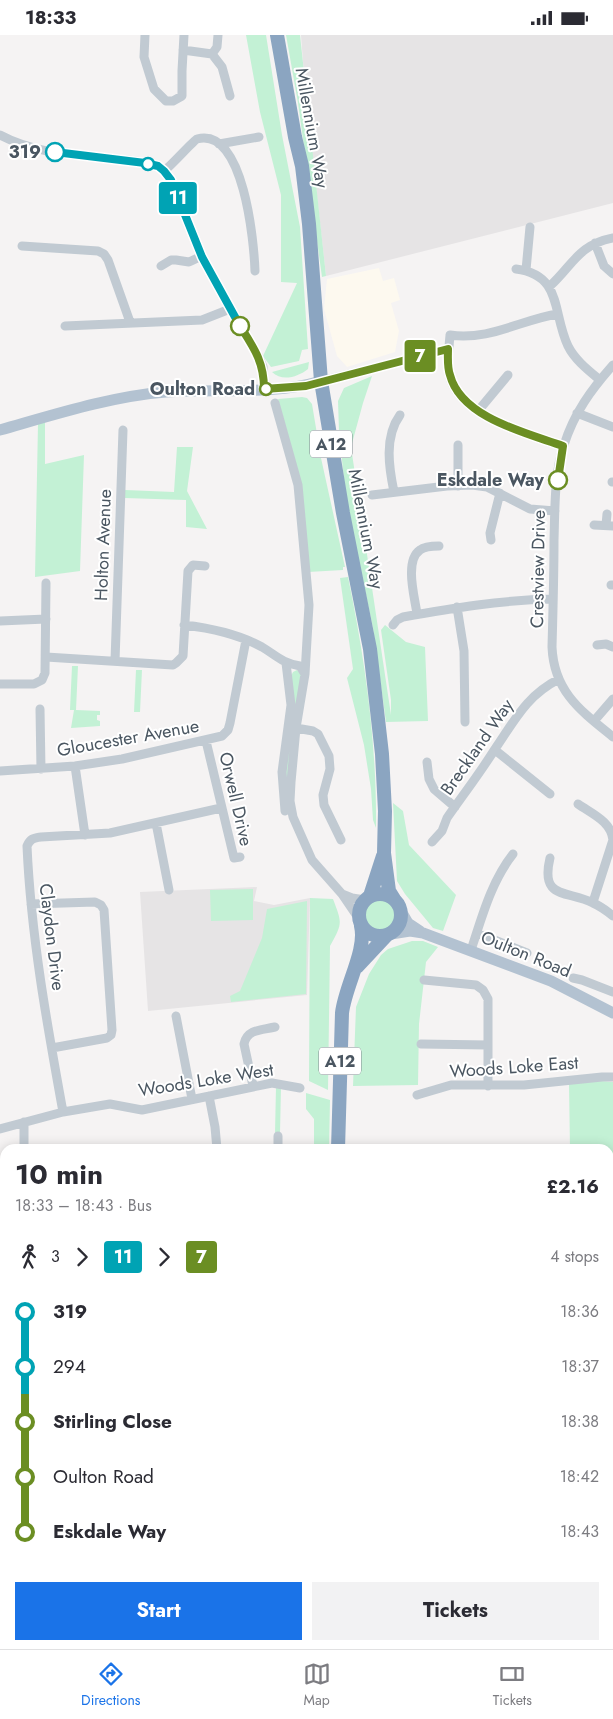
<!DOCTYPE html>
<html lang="en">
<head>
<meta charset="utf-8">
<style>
	:root { --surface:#fff; --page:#f2f2f3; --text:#2b2b33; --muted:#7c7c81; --line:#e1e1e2; --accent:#1a73e8 }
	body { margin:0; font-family:Jost,sans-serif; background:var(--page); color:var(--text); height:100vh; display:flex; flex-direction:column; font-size:19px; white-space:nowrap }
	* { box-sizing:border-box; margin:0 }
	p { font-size:16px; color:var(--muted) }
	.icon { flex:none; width:28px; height:28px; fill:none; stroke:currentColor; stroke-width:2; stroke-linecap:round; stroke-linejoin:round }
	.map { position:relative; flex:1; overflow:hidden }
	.details { position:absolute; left:0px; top:1109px; width:614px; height:506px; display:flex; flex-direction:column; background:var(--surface); border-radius:15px 15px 0 0; box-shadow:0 2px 12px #0003 }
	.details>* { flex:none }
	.badge { padding:0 10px; border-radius:4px; font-size:18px; line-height:32px }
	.map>.badge { position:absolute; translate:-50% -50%; box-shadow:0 0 0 2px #fff }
	.legs { display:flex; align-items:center; gap:8px; height:55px; padding:0 15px; font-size:16px }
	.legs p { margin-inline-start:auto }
	.summary { display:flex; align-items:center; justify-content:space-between; height:85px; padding:0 15px }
	h1 { font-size:28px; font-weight:700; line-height:38px }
	.cta { display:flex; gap:10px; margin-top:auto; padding:10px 15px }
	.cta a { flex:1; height:58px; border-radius:0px; background:var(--accent); color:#fff; font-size:20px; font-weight:700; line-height:58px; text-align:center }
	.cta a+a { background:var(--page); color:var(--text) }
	ul { padding:0 15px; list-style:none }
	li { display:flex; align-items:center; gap:18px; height:55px; font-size:19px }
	li i { display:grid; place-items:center; width:8px; height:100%; margin:0 6px; background:currentColor }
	li i::after { content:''; width:12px; height:12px; margin:-6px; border:4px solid; border-radius:50%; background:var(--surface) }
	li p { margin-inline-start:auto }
	li:first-child i { background:linear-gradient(#0000 50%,currentColor 0) }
	li:last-child i { background:linear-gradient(currentColor 50%,#0000 0) }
	.status { display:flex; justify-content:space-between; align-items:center; height:35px; padding:0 25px; background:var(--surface); direction:ltr }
	.status svg { height:14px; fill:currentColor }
	.tab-bar { display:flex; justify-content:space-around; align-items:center; height:70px; border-top:1px solid var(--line); background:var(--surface); font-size:14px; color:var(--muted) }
	.tab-bar a { display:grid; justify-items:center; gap:2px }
	.tab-bar .current { color:var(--accent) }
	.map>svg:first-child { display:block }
	.commercial { fill:#fdf9ef }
	.education { fill:#e6e4e5 }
	.green { fill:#c3f1d5 }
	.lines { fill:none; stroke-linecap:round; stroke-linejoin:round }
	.minor { stroke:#c1cad2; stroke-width:9 }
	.major { stroke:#b3c2d1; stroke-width:11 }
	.highway { stroke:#8ba5c1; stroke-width:14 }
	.line-1-casing { stroke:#fff; stroke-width:11 }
	.line-2-casing { stroke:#fff; stroke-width:11 }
	.line-1 { stroke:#00a3b4; stroke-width:8 }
	.line-2 { stroke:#6b8e23; stroke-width:8 }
	.stop-1-dot { fill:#fff; stroke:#00a3b4; stroke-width:2.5 }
	.stop-2-dot { fill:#fff; stroke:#6b8e23; stroke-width:2.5 }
	.labels { text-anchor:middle; stroke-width:4; stroke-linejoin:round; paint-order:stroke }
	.shield { fill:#fff; stroke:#808990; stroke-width:1 }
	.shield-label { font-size:16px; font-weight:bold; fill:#4a5661 }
	.street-label { font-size:18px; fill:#4a5661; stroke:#fff }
	.stop-label { font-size:18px; font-weight:bold; fill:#4a5661; stroke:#fff; text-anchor:end }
</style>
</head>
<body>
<div class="status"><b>18:33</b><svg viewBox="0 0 49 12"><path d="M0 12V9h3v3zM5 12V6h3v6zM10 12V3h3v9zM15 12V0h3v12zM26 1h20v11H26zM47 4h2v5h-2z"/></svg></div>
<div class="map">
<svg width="613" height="1614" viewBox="0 0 613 1614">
	<rect width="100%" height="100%" fill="#f5f3f3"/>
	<!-- commercial -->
	<path class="commercial" d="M379,233L383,246L394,243L400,265L391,268L399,296L395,317L347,332L337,321L324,274L327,244Z"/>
	<!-- education -->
	<path class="education" d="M301,0H613V168L326,241L305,53Z
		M257,852L254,866L274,870L310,863L307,960L148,976L140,857Z"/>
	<!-- green -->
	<path class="green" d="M246,0H266L282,100L300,192L308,314L302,315L299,326L271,332L263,321L297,248L281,247V160L260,77Z
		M286,0H300L326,241L322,242L298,68Z
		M309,327L308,334C298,342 282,347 272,337Z
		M372,341L363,368L351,412L391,680V665L381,595L385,590L406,607L425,612L428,686L386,687L373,593L346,464L339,396L338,366L344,353Z
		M302,362L307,363L312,369L321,423L345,532H343V535L308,537L300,443L278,364Z
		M45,387V429L84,420L80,536L35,542L38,389Z
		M177,412H193L187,456L207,494L186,492V465L125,463V455L174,457Z
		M348,542C365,624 377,709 376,793L373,785L371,754L364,710L347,643L353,634L340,543Z
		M72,631H78L76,675L100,676V680H97V685L100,686V691L71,693L74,675H70Z
		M136,635H142L140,677H134Z
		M297,635L302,640L286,766L285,755L291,641L293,637Z
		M393,768L403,776L409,810L456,860L443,896L433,893L405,859L397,846Z
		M253,854V885L211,886L210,855Z
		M363 880a17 17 0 1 1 34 0a17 17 0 1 1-34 0Z
		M310,863L333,864C342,888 343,888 330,911L328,1055L309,1046Z
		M307,866L306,959L231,967L230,961L240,956L262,903L267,874Z
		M412,906H423L438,912L426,927L419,989L418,1050L353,1051L356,972L369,939L381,920L388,914Z
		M601,1046L613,1047V1160L609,1163V1114H570L569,1049Z
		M276,1052H281L280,1098H275Z
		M306,1058L330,1065L329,1114H314V1084L306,1074Z
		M0,1363H5V1610H81L77,1614H0Z
		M224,1610H404L405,1614H217Z
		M524,1610H597V1614H525Z"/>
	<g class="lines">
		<!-- minor -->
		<path class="minor" d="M145,0L144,22L154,54L166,66H173L182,61V36L184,0
			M183,15L212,19L222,32L230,61
			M212,19L217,12L218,0
			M0,100C35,119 77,120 116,124C129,125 146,126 158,131C164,134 168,140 171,145L202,221L230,274L258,320L263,332L264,355
			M219,109L259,102
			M164,136C172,130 193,106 197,104C244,91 254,208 255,236
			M595,208L604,231L613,239
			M22,211L98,216L104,219L108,225L130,287
			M161,231L171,225H176L189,227L202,221
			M516,234C563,240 552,278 568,311C575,325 588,335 600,345
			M526,235L530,192
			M550,251C573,230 578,210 613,203
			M557,279C521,285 488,306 450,300C449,313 447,326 449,339C458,382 528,399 563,411
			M65,291L202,285L230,274
			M613,330C591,355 574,378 564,410C554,438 555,475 554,505C554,541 553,576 552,612C554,657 581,676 613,702
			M321,346L448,314
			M275,368L298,450L309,570L305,639L296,693L291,747L290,766L293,782L312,825L342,859L359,884
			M478,376L508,340
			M577,378L613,392
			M612,447H613
			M458,451V410
			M394,457C389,433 384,402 400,380
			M372,460L447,451L472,450L487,452L530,474L555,476
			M594,490L613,491
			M606,490L607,479
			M491,505L490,498L500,458
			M611,550H613
			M457,572L464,616L465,687
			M417,579C415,563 404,526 420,515C425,511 433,511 439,511
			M0,586L46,584
			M184,590C210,593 240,600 262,612C277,621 282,628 300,631L305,639
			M393,590L397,585L403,582C453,573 502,565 553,564
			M597,610L606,609L613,612
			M46,622L173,630L176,628L183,621L188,536L193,530L205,531
			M115,626L123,395
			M0,649H34L42,645L45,638L46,548
			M40,674L41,734
			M594,686L613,664
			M296,693L313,696L318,699L329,721L330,734L323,760L324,770L341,805
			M206,706L234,823L240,822
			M495,715L550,759
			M427,727L429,744L434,754L455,772
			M75,731L85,800
			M0,736L75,731L122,724L222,701L228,695L230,688L246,605
			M578,769C592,779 611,786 613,805L593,867
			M285,776L282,737L291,670L286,628
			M156,788L169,855
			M432,807L442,796L447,783C463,760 480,738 495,714C515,685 526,661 559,644
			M550,823C540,865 567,855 593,868C600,871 607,876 613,881
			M342,859L352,863L365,865
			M31,869L95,867L101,870L104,875L112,995L111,1000L107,1003L52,1013
			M477,898L527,918
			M471,915C482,882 491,847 513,819
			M573,943L582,945L613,957
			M424,945L476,950L483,955L488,964V1051
			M176,981L192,1064
			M421,1009L488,1010
			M253,1051L244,1009C247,994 262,995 275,992
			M417,1060L451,1050H524L602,1042H613
			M209,1061L215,1092L217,1114
			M63,1077C47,989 31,901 27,811C30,804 33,803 41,802L110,798L221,773
			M0,1094L63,1077L110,1069L142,1075L272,1048L300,1053
			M24,1114V1087
			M278,1114V1101
			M609,1172L613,1168
			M609,1425L610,1416
			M436,1610L437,1614
			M96,1614L100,1610"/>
		<!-- major -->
		<path class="major" d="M0,395C53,380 112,361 166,357C218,353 271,361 321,346
			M401,876L408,888L420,896
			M391,899L410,896L423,898L551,946L613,978
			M609,1441L613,1440"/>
		<!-- highway -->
		<path class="highway" d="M277,0L295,102L302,131L309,189L321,346L343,478L370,614L382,719L385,776L384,818L389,856L394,864
			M359 880a21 21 0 1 1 42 0a21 21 0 1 1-42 0Z
			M370,861L383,821
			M357,932L386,901
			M338,1114L342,978C345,951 367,915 361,891
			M412,1610L413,1614
			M83,1614L87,1610"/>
	</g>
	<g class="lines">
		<!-- line-1 casing -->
		<g class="line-1-casing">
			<path id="line-1" d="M55,117L145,128L158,131L164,136L171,145L202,222L240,291"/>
		</g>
		<!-- line-2 casing -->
		<g class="line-2-casing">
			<path id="line-2" d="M240,291C254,313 264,327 264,354L306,351L448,314C448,322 447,332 450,340C461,383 527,398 563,411L558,445"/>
		</g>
		<!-- line-1 -->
		<use href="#line-1" class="line-1"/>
		<!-- line-2 -->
		<use href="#line-2" class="line-2"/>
	</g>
	<!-- markers -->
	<g class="stop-1-dot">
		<circle cx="55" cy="117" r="9"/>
		<circle cx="148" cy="129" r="6"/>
	</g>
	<g class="stop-2-dot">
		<circle cx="240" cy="291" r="9"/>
		<circle cx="266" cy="354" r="6"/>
		<circle cx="558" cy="445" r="9"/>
	</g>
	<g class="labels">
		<!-- shield labels -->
		<g class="shield">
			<rect x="310" y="395.5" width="42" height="27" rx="4"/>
			<rect x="319" y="1012.5" width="42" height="27" rx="4"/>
		</g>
		<g class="shield-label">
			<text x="331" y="415">A12</text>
			<text x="340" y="1032">A12</text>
		</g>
		<!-- street labels -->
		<g class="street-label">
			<text transform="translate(312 93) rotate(80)" y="6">Millennium Way</text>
			<text transform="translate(366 494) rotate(79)" y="6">Millennium Way</text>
			<text transform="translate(103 510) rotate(-88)" y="6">Holton Avenue</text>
			<text transform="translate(538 534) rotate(-89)" y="6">Crestview Drive</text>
			<text transform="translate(128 703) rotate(-10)" y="6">Gloucester Avenue</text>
			<text transform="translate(477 712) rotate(-55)" y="6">Breckland Way</text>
			<text transform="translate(236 764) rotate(77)" y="6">Orwell Drive</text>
			<text transform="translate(52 902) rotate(83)" y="6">Claydon Drive</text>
			<text transform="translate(526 919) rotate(22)" y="6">Oulton Road</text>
			<text transform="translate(514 1032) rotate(-4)" y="6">Woods Loke East</text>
			<text transform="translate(206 1045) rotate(-9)" y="6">Woods Loke West</text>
		</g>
		<!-- stop labels -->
		<g class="stop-label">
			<text x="41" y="123">319</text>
			<text x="255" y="360">Oulton Road</text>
			<text x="544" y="451">Eskdale Way</text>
		</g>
	</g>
</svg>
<b class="badge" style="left:178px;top:163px;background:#00a3b4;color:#fff">11</b>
<b class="badge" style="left:420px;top:321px;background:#6b8e23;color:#fff">7</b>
<section class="details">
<div class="summary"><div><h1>10 min</h1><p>18:33 – 18:43 · Bus</p></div><b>£2.16</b></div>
<div class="legs"><svg class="icon" aria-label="walk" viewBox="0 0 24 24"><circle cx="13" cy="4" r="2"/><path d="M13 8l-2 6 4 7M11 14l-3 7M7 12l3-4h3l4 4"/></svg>3<svg class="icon" aria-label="forward" viewBox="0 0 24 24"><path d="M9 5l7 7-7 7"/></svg><b class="badge" style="background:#00a3b4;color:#fff">11</b><svg class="icon" aria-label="forward" viewBox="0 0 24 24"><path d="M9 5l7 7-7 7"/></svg><b class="badge" style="background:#6b8e23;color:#fff">7</b><p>4 stops</p></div>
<ul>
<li><i style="color:#00a3b4"></i><b>319</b><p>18:36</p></li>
<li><i style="color:#00a3b4"></i><span>294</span><p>18:37</p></li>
<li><i style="color:#6b8e23"></i><b>Stirling Close</b><p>18:38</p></li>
<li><i style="color:#6b8e23"></i><span>Oulton Road</span><p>18:42</p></li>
<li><i style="color:#6b8e23"></i><b>Eskdale Way</b><p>18:43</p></li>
</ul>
<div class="cta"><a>Start</a><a>Tickets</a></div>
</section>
</div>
<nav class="tab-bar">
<a class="current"><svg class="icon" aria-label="directions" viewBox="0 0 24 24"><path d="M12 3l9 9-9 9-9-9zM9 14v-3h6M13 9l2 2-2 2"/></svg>Directions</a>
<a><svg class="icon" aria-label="map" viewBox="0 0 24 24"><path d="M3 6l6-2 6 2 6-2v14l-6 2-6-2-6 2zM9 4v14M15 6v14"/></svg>Map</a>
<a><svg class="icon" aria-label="tickets" viewBox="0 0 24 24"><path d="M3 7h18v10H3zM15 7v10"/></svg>Tickets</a>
</nav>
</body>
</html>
